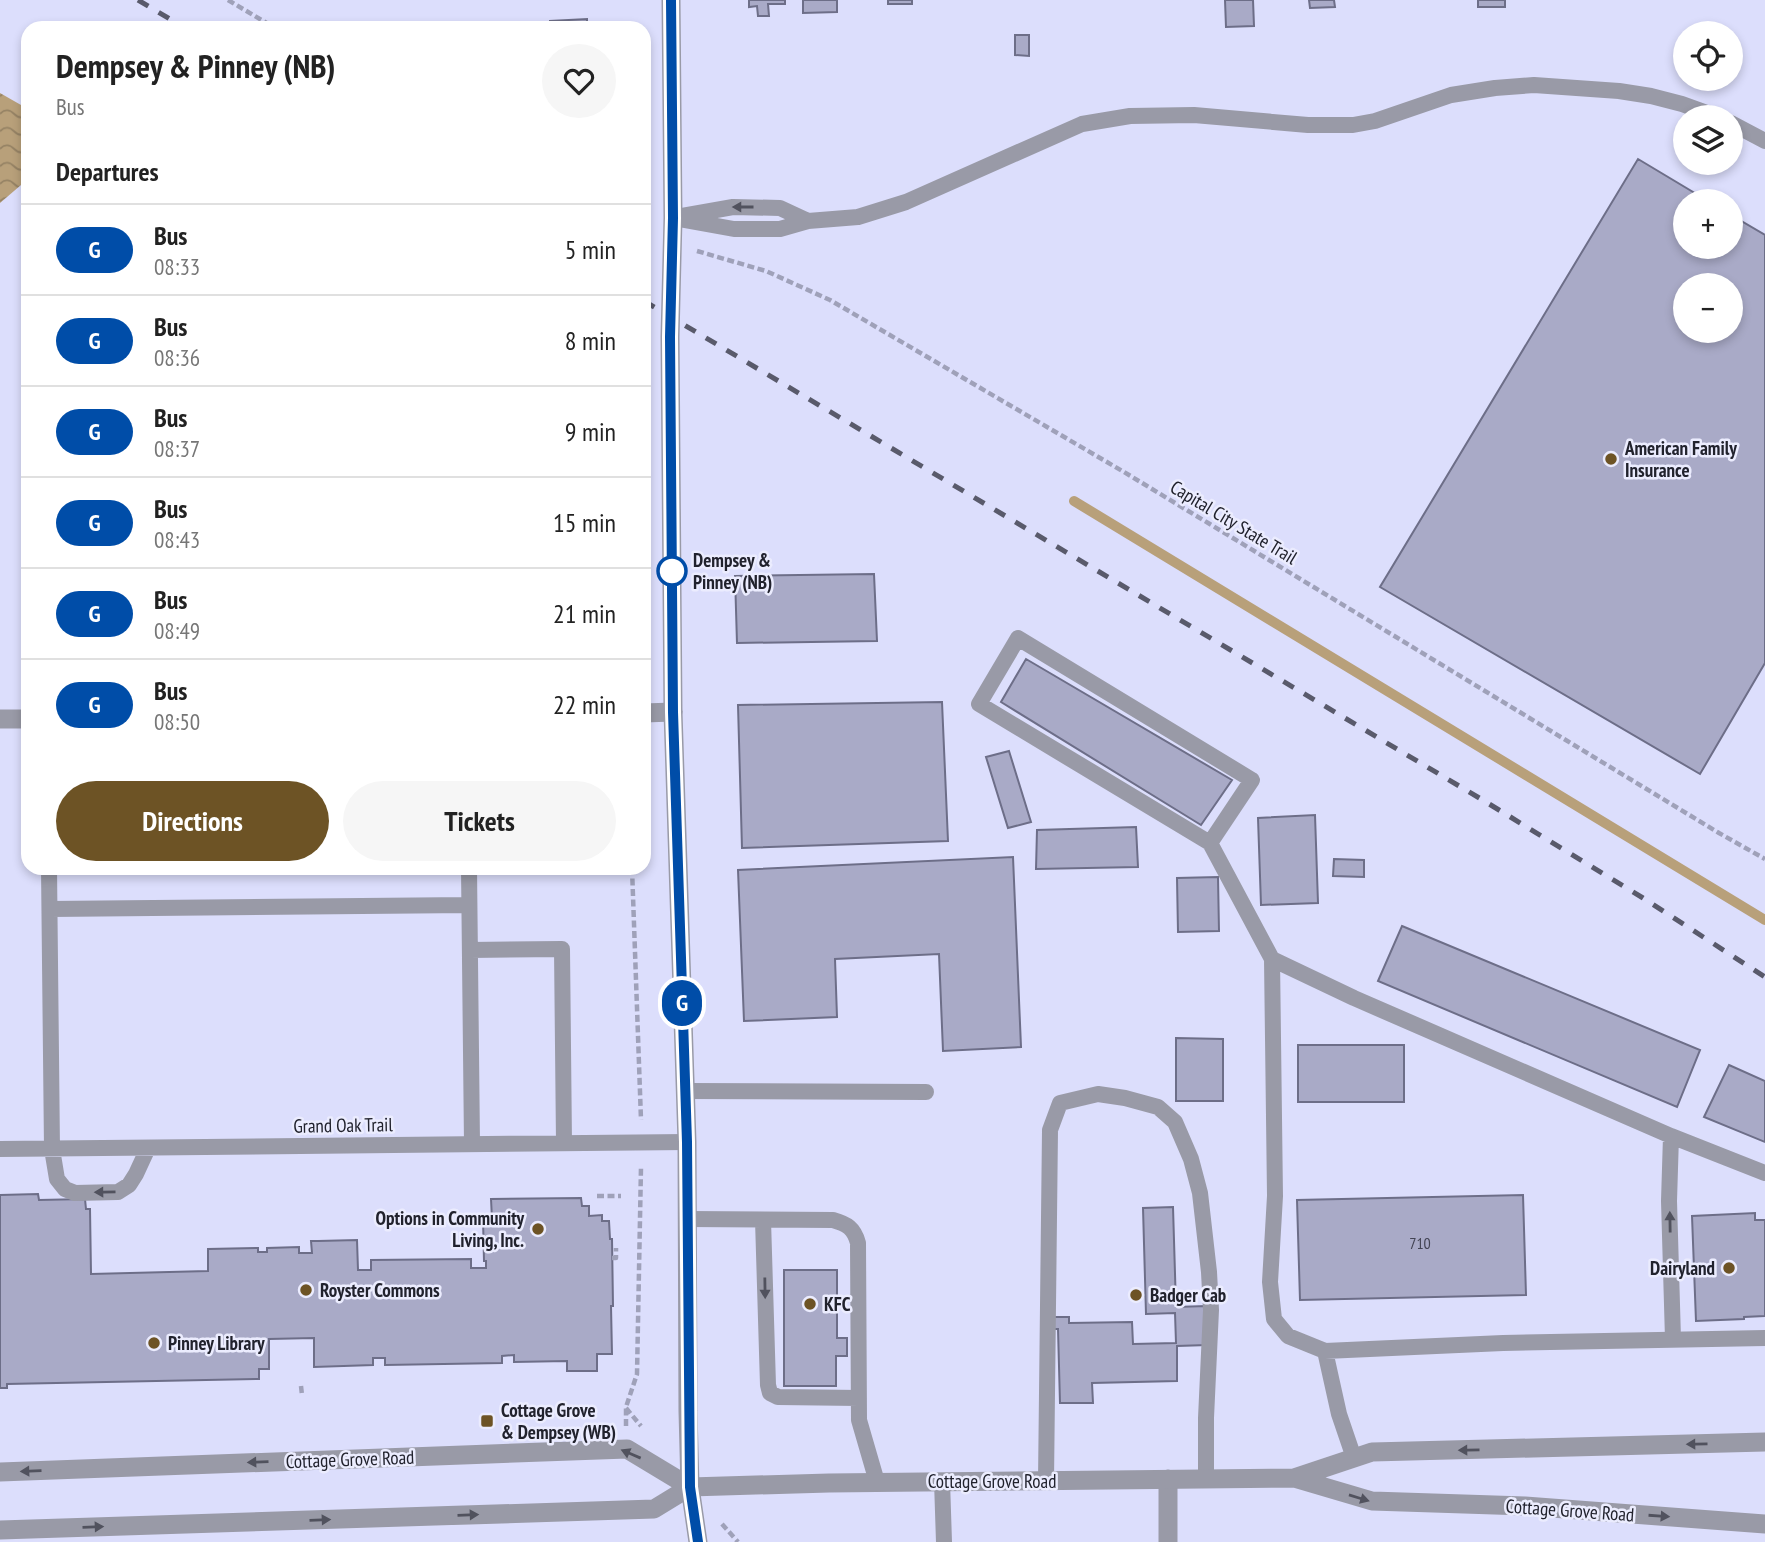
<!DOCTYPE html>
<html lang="en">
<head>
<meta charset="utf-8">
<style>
	:root { --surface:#fff; --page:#f6f6f6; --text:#222; --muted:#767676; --line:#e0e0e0; --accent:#6d5325 }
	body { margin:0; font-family:"PT Sans Narrow",sans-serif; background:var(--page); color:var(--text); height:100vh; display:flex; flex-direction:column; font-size:26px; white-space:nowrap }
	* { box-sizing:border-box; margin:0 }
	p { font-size:23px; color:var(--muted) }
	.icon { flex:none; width:38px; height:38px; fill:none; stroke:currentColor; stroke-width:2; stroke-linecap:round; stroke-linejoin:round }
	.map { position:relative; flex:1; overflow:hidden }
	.panel { position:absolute; left:21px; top:21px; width:630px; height:854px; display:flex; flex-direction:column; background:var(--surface); border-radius:21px; box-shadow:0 4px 10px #0003 }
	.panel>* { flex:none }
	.badge { padding:0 14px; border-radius:23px; font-size:24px; line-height:46px }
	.fabs { position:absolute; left:1673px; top:21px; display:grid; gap:14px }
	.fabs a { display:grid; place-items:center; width:70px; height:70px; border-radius:50%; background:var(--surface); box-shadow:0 4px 10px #0003; font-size:35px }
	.map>.badge { position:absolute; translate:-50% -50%; box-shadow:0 0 0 4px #fff }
	h2 { padding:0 35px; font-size:26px; line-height:63px }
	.round { display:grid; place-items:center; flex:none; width:74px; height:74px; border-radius:37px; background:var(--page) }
	.head { display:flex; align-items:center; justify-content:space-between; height:119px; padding:0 35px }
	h1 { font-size:33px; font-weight:700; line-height:52px }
	.button { display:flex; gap:14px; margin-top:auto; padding:14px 35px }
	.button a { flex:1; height:80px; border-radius:42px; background:var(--accent); color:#fff; font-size:28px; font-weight:700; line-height:80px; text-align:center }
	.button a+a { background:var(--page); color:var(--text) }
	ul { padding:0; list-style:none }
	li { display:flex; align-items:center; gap:21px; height:91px; padding:0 35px; border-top:2px solid var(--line) }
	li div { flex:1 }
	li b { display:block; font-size:26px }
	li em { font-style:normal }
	li .badge { min-width:77px; font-weight:700; text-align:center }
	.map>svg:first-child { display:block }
	.water { fill:url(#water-waves) }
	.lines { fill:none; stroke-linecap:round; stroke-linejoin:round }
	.stream { stroke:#b8a07a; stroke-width:10 }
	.building { fill:#a9aac7; stroke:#6d6e88; stroke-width:2; fill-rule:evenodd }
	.path { stroke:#9fa1b9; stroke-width:4.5; stroke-dasharray:7 3.5; stroke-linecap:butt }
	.service { stroke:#999aa7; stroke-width:16 }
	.minor { stroke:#999aa7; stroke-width:19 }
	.tertiary { stroke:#999aa7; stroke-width:19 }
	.rail { stroke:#595a6b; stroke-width:5; stroke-dasharray:12 12; stroke-linecap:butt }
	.oneway { fill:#51525e }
	.line-casing { stroke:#fff; stroke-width:16 }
	.line { stroke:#004da8; stroke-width:10 }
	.poi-dot { fill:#6d5325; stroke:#ebecfe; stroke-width:2.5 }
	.stop-dot { fill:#fff; stroke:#004da8; stroke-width:3.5 }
	.labels { text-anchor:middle; stroke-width:5; stroke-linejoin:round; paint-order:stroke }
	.number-label { font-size:16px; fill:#434454 }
	.poi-label { font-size:19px; font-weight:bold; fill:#21222d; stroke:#ebecfe; text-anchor:start }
	.street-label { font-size:19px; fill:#21222d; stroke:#ebecfe }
	.stop-label { font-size:19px; font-weight:bold; fill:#21222d; stroke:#ebecfe; text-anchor:start }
</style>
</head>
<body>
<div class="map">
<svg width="1765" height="1542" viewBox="0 0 1765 1542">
	<defs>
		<pattern id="water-waves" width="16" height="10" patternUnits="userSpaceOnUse" patternTransform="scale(1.75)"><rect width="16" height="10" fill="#b8a07a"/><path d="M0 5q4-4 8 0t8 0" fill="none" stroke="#958264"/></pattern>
	</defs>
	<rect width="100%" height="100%" fill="#dcdefc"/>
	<!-- water -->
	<path class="water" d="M0,93L28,109V179L0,203Z"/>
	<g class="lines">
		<!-- stream -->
		<path class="stream" d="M1074,501L1765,920"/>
	</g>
	<!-- building -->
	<path class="building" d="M749,0H785V4H768L769,16H758L757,6L749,7Z
		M803,0H837V12L803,13Z
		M888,0H912V4H888Z
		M1225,0H1253L1254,26L1226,27Z
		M1309,0H1334L1335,7L1310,8Z
		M1478,0H1505V7H1478Z
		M587,19V28H550V21Z
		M1015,35H1029V56L1015,55Z
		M1638,159L1708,201H1685V247H1731V215L1765,235V663L1700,774L1380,587ZM1685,285H1731V331H1685Z
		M874,574L877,641L737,643L735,576Z
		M1026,659L1232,780L1201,825L1001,702Z
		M942,702L948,841L742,848L738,705Z
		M1009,751L1031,822L1008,828L986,757Z
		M1315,815L1318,903L1261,905L1258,818Z
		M1136,827L1138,867L1036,869L1037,830Z
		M1013,857L1021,1047L943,1051L939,954L835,959L837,1017L744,1021L738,870Z
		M1334,859L1364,860V877L1333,876Z
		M1218,877L1219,931L1178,932L1177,878Z
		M1402,926L1700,1050L1677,1107L1378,981Z
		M1176,1038L1223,1039V1101H1176Z
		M1298,1045H1404V1102H1298Z
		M1729,1065L1765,1081V1142L1704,1117Z
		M38,1194L39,1200L85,1199L86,1209H90L91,1274L208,1271V1249L258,1248V1252H267V1248L299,1247V1253H312L311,1241H318L357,1240L358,1270H371V1260L471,1259V1268H486V1261H484L483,1219H492L491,1199L581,1198L582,1206H589V1216L602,1215V1221H609L610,1239H612L613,1306H611L612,1354H597V1371H567V1361L514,1362V1355L502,1356V1363L385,1365V1358H373V1365L314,1367V1338L269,1339V1369H259V1379L7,1384V1388H0V1195Z
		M1523,1195L1526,1295L1300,1300L1297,1200Z
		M1173,1207L1176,1307L1206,1306L1207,1345L1177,1346V1381L1092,1383L1093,1403H1060L1058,1329H1053L1052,1317H1069V1323L1132,1322L1133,1344L1176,1343L1175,1313L1146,1314L1143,1208Z
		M1755,1213V1220H1765V1316L1744,1317V1319L1696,1321L1692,1216Z
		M784,1270H837V1338H847V1356H836V1386H784Z"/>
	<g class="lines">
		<!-- path -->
		<path class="path" d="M228,0L275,28
			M697,251L766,271L830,300L1124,472L1719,833L1765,859
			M632,868L641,1120
			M597,1196H621
			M612,1258H616V1248
			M301,1386L302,1395
			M626,1408L641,1426
			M626,1426V1407L637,1374L641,1167
			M722,1524L738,1542"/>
		<!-- service -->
		<path class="service" d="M1731,123L1765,141
			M682,216L733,207L780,208L808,221
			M673,218L734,229H780L808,221L858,217L906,202L1082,124L1130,116L1194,115L1308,125H1353L1375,121L1451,95L1495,88L1534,85L1619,91L1651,96L1682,104L1718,117
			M1210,843L1252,780L1018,638L979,704L1210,843L1272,959L1275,1196L1270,1282L1274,1319L1288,1336L1325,1351L1339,1414L1354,1458
			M49,868L52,1149L57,1179L65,1189L75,1193L118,1192L129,1185L136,1174L148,1148
			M469,868L472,1144
			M50,909L469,905
			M470,950L562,949L564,1143
			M1272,959L1354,998L1671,1136L1765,1173
			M685,1091L926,1092
			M1671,1136L1669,1201L1673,1339
			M0,1149L687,1142
			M688,1219L833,1220C847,1224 854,1228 858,1243L859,1420L877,1482
			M763,1220L768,1385L770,1393L778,1397L859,1398
			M1325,1351L1503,1343L1765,1338
			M942,1481L944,1542
			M1046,1481L1050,1130L1060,1103L1098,1094L1125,1098L1158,1107L1175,1122L1191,1159L1200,1193L1209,1272L1211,1310L1206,1418V1479"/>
		<!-- minor -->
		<path class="minor" d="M644,713L673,712
			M0,719H28
			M1168,1479V1542
			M690,1487L698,1542"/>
		<!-- tertiary -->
		<path class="tertiary" d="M671,0L673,218L670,337L673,712L687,1142L688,1411L690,1487
			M0,1472L627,1449L690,1487
			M1294,1478L1372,1501L1525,1506L1765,1524
			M0,1530L654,1509L690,1487L829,1483L1294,1478L1372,1452L1765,1442"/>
		<!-- rail -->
		<path class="rail" d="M138,0L185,28
			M644,301L1481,799L1643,898L1765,977"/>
	</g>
	<!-- one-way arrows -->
	<defs><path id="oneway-solid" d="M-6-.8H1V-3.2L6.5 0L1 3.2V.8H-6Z" transform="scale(1.75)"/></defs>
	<g class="oneway">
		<use href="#oneway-solid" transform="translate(743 207) rotate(180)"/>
		<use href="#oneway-solid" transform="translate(105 1192) rotate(179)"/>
		<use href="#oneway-solid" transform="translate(1670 1222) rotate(-91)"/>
		<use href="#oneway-solid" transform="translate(765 1288) rotate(89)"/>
		<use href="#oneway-solid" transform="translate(1697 1444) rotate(179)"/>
		<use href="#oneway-solid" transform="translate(1469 1450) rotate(179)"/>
		<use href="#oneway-solid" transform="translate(631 1454) rotate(-157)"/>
		<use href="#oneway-solid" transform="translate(258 1462) rotate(178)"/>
		<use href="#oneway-solid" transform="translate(31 1471) rotate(178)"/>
		<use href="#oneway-solid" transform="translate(1359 1498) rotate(17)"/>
		<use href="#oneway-solid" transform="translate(468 1515) rotate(-2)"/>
		<use href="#oneway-solid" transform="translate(1659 1516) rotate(4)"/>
		<use href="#oneway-solid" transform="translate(320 1520) rotate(-2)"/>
		<use href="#oneway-solid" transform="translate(93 1527) rotate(-2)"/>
	</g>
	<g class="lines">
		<!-- line casing -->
		<g class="line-casing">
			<path id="line" d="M671,0L673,218L670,337L673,712L687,1142L690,1487L698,1542"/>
		</g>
		<!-- line -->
		<use href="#line" class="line"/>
	</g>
	<!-- markers -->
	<g class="poi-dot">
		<circle cx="1611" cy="459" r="7"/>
		<circle cx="538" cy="1229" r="7"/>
		<circle cx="1729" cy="1268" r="7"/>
		<circle cx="306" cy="1290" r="7"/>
		<circle cx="1136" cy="1295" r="7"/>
		<circle cx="810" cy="1304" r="7"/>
		<circle cx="154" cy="1343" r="7"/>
		<rect x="480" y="1414" width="14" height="14" rx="3.5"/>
	</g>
	<circle class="stop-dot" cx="672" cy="571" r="14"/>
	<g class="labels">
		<!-- number labels -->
		<g class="number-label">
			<text x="1420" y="1249">710</text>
		</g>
		<!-- poi labels -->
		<g class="poi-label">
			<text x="1625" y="455">American Family<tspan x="1625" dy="22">Insurance</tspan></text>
			<text x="524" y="1225" text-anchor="end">Options in Community<tspan x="524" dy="22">Living, Inc.</tspan></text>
			<text x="1715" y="1275" text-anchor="end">Dairyland</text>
			<text x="320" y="1297">Royster Commons</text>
			<text x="1150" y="1302">Badger Cab</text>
			<text x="824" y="1311">KFC</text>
			<text x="168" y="1350">Pinney Library</text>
			<text x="501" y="1417">Cottage Grove<tspan x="501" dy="22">&amp; Dempsey (WB)</tspan></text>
		</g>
		<!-- street labels -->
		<g class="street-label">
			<text transform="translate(1234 522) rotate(31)" y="7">Capital City State Trail</text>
			<text transform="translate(343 1125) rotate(-1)" y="7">Grand Oak Trail</text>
			<text transform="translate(350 1459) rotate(-2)" y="7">Cottage Grove Road</text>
			<text x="992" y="1488">Cottage Grove Road</text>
			<text transform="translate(1570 1510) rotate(4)" y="7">Cottage Grove Road</text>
		</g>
		<!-- stop labels -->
		<g class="stop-label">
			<text x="693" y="567">Dempsey &amp;<tspan x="693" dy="22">Pinney (NB)</tspan></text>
		</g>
	</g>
</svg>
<div class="fabs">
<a><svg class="icon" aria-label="locate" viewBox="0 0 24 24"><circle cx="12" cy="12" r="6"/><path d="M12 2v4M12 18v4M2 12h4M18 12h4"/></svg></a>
<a><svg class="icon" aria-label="layers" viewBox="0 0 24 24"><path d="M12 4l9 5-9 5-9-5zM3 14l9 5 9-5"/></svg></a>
<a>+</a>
<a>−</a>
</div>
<b class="badge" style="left:682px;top:1003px;background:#004da8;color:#fff">G</b>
<section class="panel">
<div class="head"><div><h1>Dempsey &amp; Pinney (NB)</h1><p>Bus</p></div><a class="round"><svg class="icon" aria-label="heart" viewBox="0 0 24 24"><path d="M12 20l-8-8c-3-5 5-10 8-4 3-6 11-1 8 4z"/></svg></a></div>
<h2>Departures</h2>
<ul>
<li><span class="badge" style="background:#004da8;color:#fff">G</span><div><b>Bus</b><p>08:33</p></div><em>5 min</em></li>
<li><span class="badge" style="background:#004da8;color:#fff">G</span><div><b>Bus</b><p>08:36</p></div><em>8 min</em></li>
<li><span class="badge" style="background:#004da8;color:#fff">G</span><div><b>Bus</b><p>08:37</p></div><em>9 min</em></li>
<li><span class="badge" style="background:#004da8;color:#fff">G</span><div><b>Bus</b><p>08:43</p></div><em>15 min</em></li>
<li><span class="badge" style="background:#004da8;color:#fff">G</span><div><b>Bus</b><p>08:49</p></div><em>21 min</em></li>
<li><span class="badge" style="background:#004da8;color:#fff">G</span><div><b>Bus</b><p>08:50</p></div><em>22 min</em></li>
</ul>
<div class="button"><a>Directions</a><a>Tickets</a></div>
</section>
</div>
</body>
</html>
